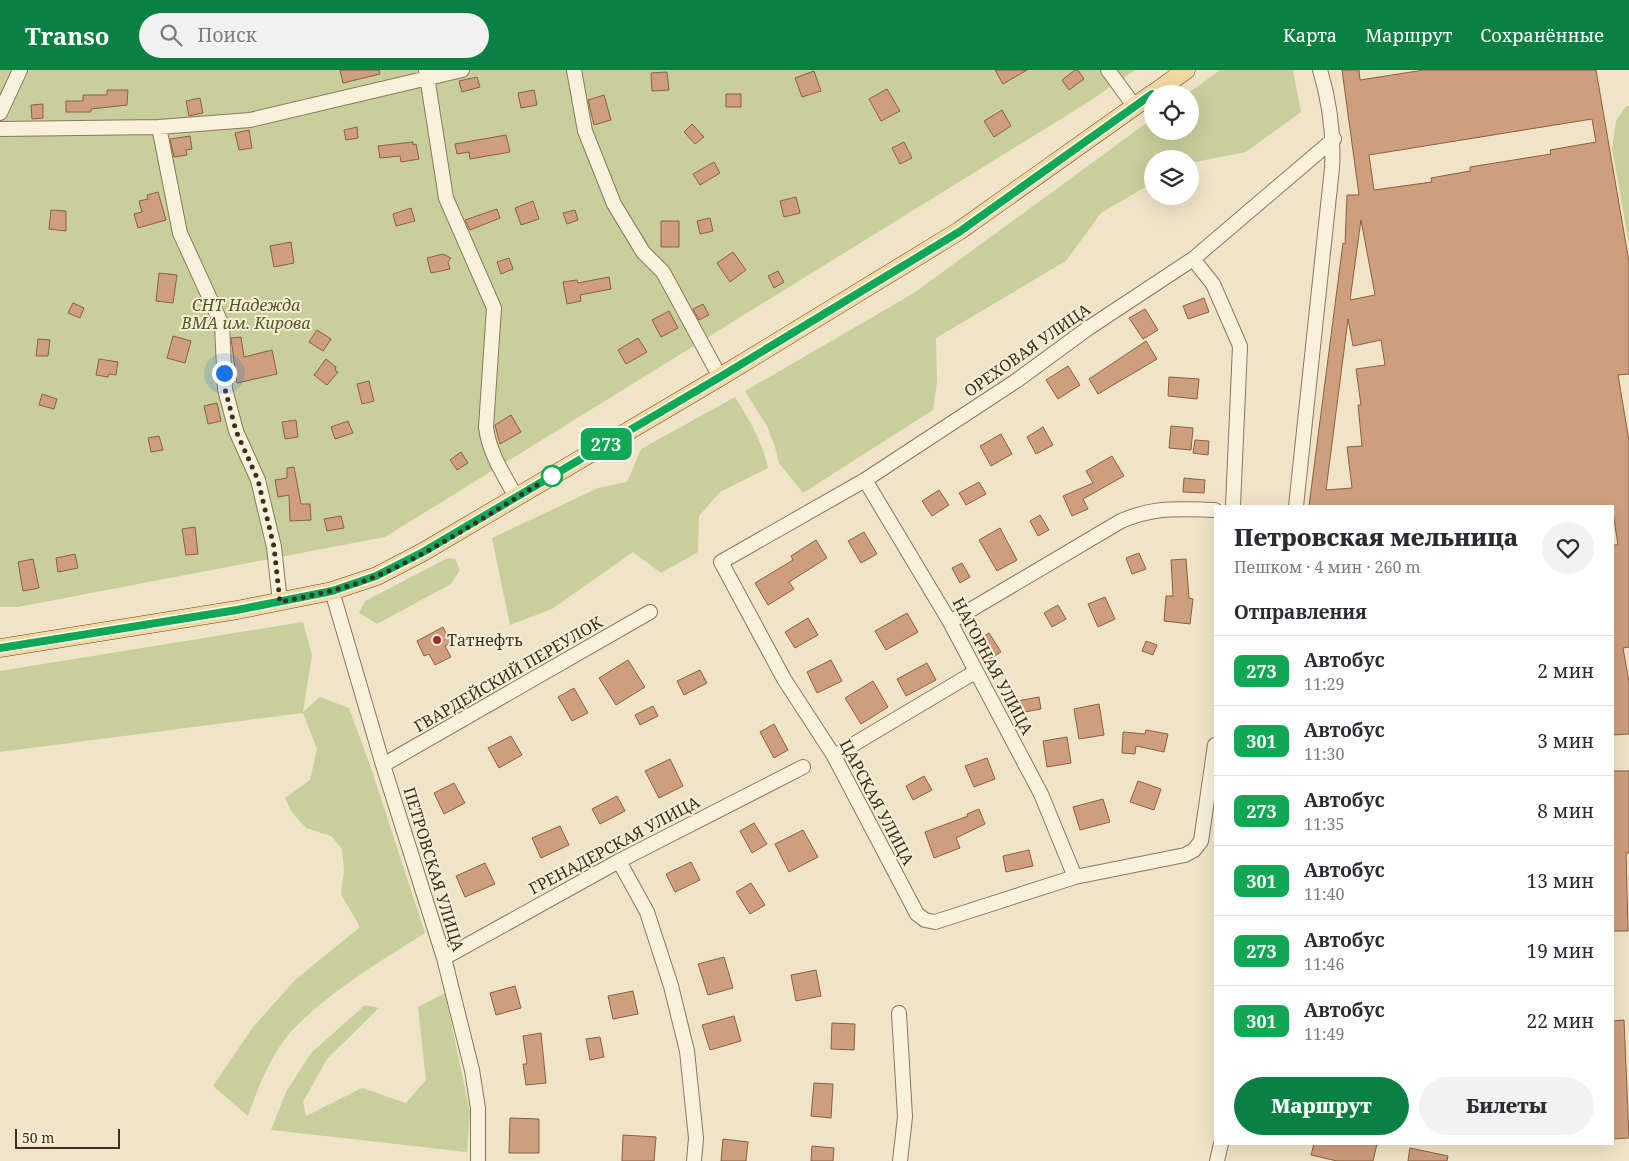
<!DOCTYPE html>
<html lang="ru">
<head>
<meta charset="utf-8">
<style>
	:root { --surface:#fff; --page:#f2f2f3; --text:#2b2b33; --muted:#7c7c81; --line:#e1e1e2; --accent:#0b8043 }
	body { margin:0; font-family:"Noto Serif",serif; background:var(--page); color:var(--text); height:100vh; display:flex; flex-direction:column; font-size:19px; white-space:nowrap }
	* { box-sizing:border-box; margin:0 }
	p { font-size:16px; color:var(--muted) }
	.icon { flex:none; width:28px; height:28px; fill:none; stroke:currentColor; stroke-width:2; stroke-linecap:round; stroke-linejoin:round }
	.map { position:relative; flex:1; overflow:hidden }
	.details { position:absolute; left:1214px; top:435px; width:400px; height:640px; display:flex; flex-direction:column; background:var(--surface); border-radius:0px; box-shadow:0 5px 20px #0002 }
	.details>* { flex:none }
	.badge { padding:0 10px; border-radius:8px; font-size:18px; line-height:32px }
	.controls { position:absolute; left:1144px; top:15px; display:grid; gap:10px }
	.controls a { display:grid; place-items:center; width:55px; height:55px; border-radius:50%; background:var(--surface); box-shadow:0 5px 20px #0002; font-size:25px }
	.scale { position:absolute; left:15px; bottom:12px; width:105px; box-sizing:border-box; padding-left:5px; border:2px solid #3d2e20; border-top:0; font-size:14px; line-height:18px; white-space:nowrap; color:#3d2e20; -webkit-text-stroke:4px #f7eed8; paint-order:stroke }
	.you { position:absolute; width:25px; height:25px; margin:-12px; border:4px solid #fff; border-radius:50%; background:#1a73e8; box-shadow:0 0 0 8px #1a73e833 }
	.map>.badge { position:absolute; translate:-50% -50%; box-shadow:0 0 0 2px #fff }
	h2 { padding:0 20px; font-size:19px; line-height:45px }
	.round { display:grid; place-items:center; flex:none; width:52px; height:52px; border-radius:26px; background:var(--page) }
	.head { display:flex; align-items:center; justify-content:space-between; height:85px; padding:0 20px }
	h1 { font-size:24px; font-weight:800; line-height:38px }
	.cta { display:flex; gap:10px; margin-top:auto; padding:10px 20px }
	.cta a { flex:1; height:58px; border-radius:30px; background:var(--accent); color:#fff; font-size:20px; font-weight:800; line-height:58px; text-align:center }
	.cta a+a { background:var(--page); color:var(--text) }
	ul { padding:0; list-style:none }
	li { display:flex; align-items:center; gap:15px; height:70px; padding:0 20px; border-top:1px solid var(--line) }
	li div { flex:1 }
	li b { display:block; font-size:19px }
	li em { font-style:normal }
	li .badge { min-width:55px; font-weight:700; text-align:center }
	header { display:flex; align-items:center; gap:30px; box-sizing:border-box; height:70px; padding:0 25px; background:var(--accent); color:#fff }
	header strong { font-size:24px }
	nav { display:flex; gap:28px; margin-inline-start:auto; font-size:18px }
	.search { width:350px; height:45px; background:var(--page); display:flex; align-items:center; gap:12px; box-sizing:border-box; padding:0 18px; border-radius:28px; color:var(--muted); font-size:19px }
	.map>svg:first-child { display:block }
	.green { fill:#c9cf9b }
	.building { fill:#cf9f7d; stroke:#8d5f41; fill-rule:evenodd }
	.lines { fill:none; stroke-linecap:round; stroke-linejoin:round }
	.minor-casing { stroke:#8d765c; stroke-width:16 }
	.major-casing { stroke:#5b4430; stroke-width:19 }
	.minor { stroke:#faf1dc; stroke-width:14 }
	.major { stroke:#f3d9a0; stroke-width:18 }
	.line-casing { stroke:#fff; stroke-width:11 }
	.line { stroke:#10a855; stroke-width:8 }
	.walk { stroke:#3d2e20; stroke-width:5; stroke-dasharray:0 9 }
	.stop-dot { fill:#fff; stroke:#10a855; stroke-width:2.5 }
	.poi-dot { fill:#9e2a2b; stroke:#f7eed8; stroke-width:2 }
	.labels { text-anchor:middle; stroke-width:4; stroke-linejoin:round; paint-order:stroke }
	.park-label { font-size:16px; font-style:italic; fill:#4d5a26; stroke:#f7eed8 }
	.street-label { font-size:16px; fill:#3d2e20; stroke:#f7eed8 }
	.poi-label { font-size:16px; fill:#3d2e20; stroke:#f7eed8; text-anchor:start }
</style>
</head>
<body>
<header>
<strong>Transo</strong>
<div class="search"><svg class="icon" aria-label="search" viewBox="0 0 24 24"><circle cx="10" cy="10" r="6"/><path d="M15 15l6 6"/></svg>Поиск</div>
<nav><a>Карта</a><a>Маршрут</a><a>Сохранённые</a></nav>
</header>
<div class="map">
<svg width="1629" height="1091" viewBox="0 0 1629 1091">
	<rect width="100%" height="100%" fill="#f0e4c8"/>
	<!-- green -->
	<path class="green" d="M0,0H1135L1090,31L385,467L18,537H0Z
		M1220,0H1293L1301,42L1246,82L1190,93V89H1152V113L1101,143L1066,191L936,268L937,312L933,340L803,423L779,393L775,377L767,356L745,321L914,223L1152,49V61H1190V24H1187Z
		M1626,36H1629V174L1612,78L1616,51Z
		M735,327C750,351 762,371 768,398L720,422L699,446L698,482L661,503L633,482L552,539L510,555L492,468L598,418L627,412L641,379Z
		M448,488L455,489L460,500L451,514L377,554L359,543L365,531Z
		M303,552L312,585L303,642L320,627L349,638L371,698L425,863C378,893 326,923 289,964C269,988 258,1018 248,1046L213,1016L253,957L295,910L360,857L341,824L344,800L342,779L331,766L306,758L291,741L285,728L310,710L317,679L303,643L0,682V601Z
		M445,923L470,1042L467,1082L271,1060L286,1022L311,983L365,935L379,938L327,989L303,1032L306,1046L362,1018L406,1033L426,1010L418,937Z"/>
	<!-- building -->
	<path class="building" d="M340,0H379L380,4L343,13Z
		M995,0H1027L1003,14Z
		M1075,0H1078L1084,9L1069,20L1062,10Z
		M1342,0H1359L1360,10L1424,0H1596L1629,192V304L1618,305L1629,371V577L1623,578L1629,612V664L1612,665V475H1618L1612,436H1309L1343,173L1345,174L1347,125H1359ZM1592,49L1596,72L1550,80L1551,84L1470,97V101L1431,108L1432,112L1374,120L1369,85ZM1361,150L1375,225L1350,230ZM1348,249L1353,276L1381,270L1385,295L1356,299L1361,335H1358L1362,376L1347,377L1352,418L1326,420Z
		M814,1L821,21L802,27L795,8Z
		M667,2L669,20L652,21L651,3Z
		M477,7L480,17L462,22L459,11Z
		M887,19L900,41L881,51L869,29Z
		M107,20H128L127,35L91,39V42H66V31H83V25H107Z
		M534,20L537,35L521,38L518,23Z
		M726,24H741V37H726Z
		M604,25L611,50L594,55L588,30Z
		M200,28L203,43L189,46L186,31Z
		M43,34V48L32,49L31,35Z
		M1002,40L1011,56L994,67L984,51Z
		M692,54L704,67L695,74L684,62Z
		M357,57L358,68L346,70L344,60Z
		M249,60L252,78L239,80L235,63Z
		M506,65L510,82L470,89L469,82L457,84L455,74Z
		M190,66L192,79L186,80L187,85L174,87L170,69Z
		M413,72V75L416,74L419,89L401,92L400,86L380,88L378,76Z
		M904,72L912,88L900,94L892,78Z
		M714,92L720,103L700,115L693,104Z
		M158,122L166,150L138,158L134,144L142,142L139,131L148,129L147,125Z
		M796,127L800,143L784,147L780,131Z
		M533,131L539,149L521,155L515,138Z
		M411,138L415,151L396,156L393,144Z
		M497,139L500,148L470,160L465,150Z
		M51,140L66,141V161L49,159Z
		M575,140L578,150L567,154L563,143Z
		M710,148L713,161L700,164L697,151Z
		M661,151H679V177H661Z
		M291,172L294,193L274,197L270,176Z
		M733,182L746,200L730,212L717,193Z
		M443,184L451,188L448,192L450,199L431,203L427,188Z
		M509,188L513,199L501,204L497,192Z
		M778,201L784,212L774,218L768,206Z
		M159,203L177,205L173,233L156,231Z
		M609,207L611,219L580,225L581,231L567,234L563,212L577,210L578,213Z
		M1204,228L1209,242L1188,249L1183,236Z
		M73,233L84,238L80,248L68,243Z
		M703,234L709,245L699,250L693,239Z
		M1145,239L1158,260L1143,269L1129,248Z
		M669,241L678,258L661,267L652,250Z
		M317,260L331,269L323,281L309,272Z
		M173,266L191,271L185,293L167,288Z
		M241,267L244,287L272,280L277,304L237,313L231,268Z
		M638,268L647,282L626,294L618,280Z
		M38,269L50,270L48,286H36Z
		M1146,271L1157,289L1098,324L1089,309Z
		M99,289L118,292L116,305L109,304L108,307L96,305Z
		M326,289L336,297L335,300L338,302L327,315L314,305Z
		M1068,296L1080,315L1058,329L1046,310Z
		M1169,307L1199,309L1197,329L1168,326Z
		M369,311L374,331L362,334L357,314Z
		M42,324L57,329L54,339L39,335Z
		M217,333L221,351L208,354L204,336Z
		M511,345L521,362L500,374L495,355Z
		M296,350L298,367L285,369L282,352Z
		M348,351L353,363L335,369L331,357Z
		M1171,356L1193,358L1191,380L1169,378Z
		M1043,357L1053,375L1036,384L1027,367Z
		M1001,364L1012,384L991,396L980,376Z
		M159,366L163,380L151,382L148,368Z
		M1195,370L1209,371L1208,385L1193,383Z
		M461,382L468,393L457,400L450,390Z
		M1112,386L1124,406L1083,429L1088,439L1072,446L1063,426L1093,413L1086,401Z
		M294,397L301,434H310L311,450L290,451L289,425L278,427L275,410L287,408V398Z
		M1184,408L1205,410L1204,423L1183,422Z
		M979,412L986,424L966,435L959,423Z
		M939,420L949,435L932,446L922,431Z
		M1040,445L1049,460L1038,466L1030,451Z
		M341,446L344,458L327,461L324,449Z
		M195,457L198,484L186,485L182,459Z
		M1000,458L1017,490L997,501L979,470Z
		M864,462L877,484L861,493L848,471Z
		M816,470L827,488L789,512L794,519L768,535L755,513L793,490L791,486Z
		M1139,483L1146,499L1132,504L1126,488Z
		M75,484L78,498L58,502L56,488Z
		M33,489L39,518L23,521L18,492Z
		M1186,489L1189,528L1193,529L1190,554L1164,551L1166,526H1173L1171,490Z
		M962,493L970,507L960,513L952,498Z
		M1105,527L1115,549L1098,557L1088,534Z
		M1058,535L1066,549L1052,557L1044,543Z
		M907,543L918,562L886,580L875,561Z
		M808,548L818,565L795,578L785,562Z
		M443,557L451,573L445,576L451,587L435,595L429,584L424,586L417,571Z
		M989,563L1001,582L990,589L978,570Z
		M1146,571L1157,575L1153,585L1142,581Z
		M628,590L645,617L616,635L599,608Z
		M831,590L842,611L817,623L807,602Z
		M927,593L936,610L906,626L897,609Z
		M700,600L707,613L684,625L677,611Z
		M873,611L888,637L861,654L845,628Z
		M574,618L588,643L572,651L558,627Z
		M1039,627L1041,639L1014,644L1012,632Z
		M1099,634L1104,665L1079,669L1074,639Z
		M653,636L658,646L640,655L635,645Z
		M774,654L788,680L774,688L760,662Z
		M1146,660L1168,664L1164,682L1136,676L1135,684L1122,683L1123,662L1145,664Z
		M511,666L522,685L499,698L488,678Z
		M1067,667L1071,693L1047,697L1043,671Z
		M987,688L995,709L974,717L965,696Z
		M670,689L683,716L659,728L645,701Z
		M1612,701H1629V783H1626L1628,861H1612Z
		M924,706L932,720L913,730L906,716Z
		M1138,711L1161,719L1154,740L1130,732Z
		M454,713L465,733L444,744L434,723Z
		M617,726L625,741L600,754L592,739Z
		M1103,729L1110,752L1080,760L1073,737Z
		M979,739L985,754L956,768L960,778L934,788L925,762L968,746L967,744Z
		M754,753L767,774L752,783L740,761Z
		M560,756L569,775L541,788L532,768Z
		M803,760L818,787L789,802L775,774Z
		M1029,780L1033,796L1006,802L1003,786Z
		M691,792L700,810L675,822L666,804Z
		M485,793L495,814L465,827L456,806Z
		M751,813L765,835L750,844L736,822Z
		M724,887L733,918L708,925L698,894Z
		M816,900L821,926L796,931L791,905Z
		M515,916L521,938L496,945L490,923Z
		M633,921L638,944L613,949L608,926Z
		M734,946L741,971L710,980L702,955Z
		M1624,950L1629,1068L1612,1069V951Z
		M832,953L855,954L854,980L831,979Z
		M541,963L546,1013L526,1015L523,994H527L523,966Z
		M600,967L604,987L590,990L586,969Z
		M814,1013L833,1014L831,1048L811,1046Z
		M510,1048L539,1049V1083H509Z
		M623,1065L656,1067L654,1091H622Z
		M723,1069L748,1072L746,1091H721Z
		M1314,1074H1377L1373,1091H1337L1311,1085Z
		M812,1076L834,1078L833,1091H811Z
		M1410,1078L1448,1086L1447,1091H1408Z"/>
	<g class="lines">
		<!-- minor casing -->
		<g class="minor-casing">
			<path id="minor" d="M426,0L446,128L494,238L486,357C489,383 504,405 516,427
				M574,0L585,61L614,134L643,182L663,202L720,307
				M1108,0L1135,37
				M0,43L20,0
				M159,57L180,163L222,255L225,319L236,361L258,410L274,477L280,532
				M0,59L159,57L250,50L462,0
				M1193,189L1213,214L1240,276L1233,436
				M865,410L950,552L1041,724L1075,807
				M1296,436L1332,98C1334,64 1330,33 1320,0
				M332,521L383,695L444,888L472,1000L478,1038V1091
				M950,552L1121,451C1156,436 1178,439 1215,440
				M1215,675L1201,771L1194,780L1185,785L1075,807L935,852L925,850L917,844L834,686L784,609L721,492L865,410L1016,311L1087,259L1193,189L1334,69
				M834,686L975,602
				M383,695L650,542
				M619,791L647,842L671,916L687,981L696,1068L694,1091
				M444,888L619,791L803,697
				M899,943L905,1047L900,1091
				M1217,1091L1221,1074"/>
		</g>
		<!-- major casing -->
		<g class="major-casing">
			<path id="major" d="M1153,24L1186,0
				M0,578L237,540L332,521L377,506L423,482L720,307L959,161L1152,24"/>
		</g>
		<!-- minor -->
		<use href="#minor" class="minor"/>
		<!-- major -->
		<use href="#major" class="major"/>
	</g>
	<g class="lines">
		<!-- line casing -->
		<g class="line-casing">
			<path id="line" d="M0,578L237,540L332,521L376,506L423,482L720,307L959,162L1152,24"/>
		</g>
		<!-- line -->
		<use href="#line" class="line"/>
		<!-- walk -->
		<path class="walk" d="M224,303L225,319L236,361L258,410L274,477L280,532C313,525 346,519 377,506C439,479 496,439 554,405L552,406"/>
	</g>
	<!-- markers -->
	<circle class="stop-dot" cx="552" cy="406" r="10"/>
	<circle class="poi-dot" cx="437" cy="570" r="5"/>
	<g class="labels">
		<!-- park labels -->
		<g class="park-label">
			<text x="246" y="241">СНТ Надежда<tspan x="246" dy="18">ВМА им. Кирова</tspan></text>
		</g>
		<!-- street labels -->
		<g class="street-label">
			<text transform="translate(1027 280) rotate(-35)" y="6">ОРЕХОВАЯ УЛИЦА</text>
			<text transform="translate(993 596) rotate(62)" y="6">НАГОРНАЯ УЛИЦА</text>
			<text transform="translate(508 604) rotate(-30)" y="6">ГВАРДЕЙСКИЙ ПЕРЕУЛОК</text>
			<text transform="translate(877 732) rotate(62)" y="6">ЦАРСКАЯ УЛИЦА</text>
			<text transform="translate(614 775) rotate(-28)" y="6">ГРЕНАДЕРСКАЯ УЛИЦА</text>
			<text transform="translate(434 799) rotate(73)" y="6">ПЕТРОВСКАЯ УЛИЦА</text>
		</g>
		<!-- poi labels -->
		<g class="poi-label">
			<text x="447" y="576">Татнефть</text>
		</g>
	</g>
</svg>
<div class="controls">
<a><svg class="icon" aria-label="locate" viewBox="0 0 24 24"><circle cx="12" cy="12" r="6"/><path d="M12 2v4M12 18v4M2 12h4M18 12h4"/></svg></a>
<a><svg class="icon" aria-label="layers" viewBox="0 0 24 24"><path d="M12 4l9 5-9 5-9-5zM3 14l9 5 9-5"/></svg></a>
</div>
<div class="scale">50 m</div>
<div class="you" style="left:224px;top:303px"></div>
<b class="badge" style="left:606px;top:374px;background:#10a855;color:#fff">273</b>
<section class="details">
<div class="head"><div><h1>Петровская мельница</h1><p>Пешком · 4 мин · 260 m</p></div><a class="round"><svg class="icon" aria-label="heart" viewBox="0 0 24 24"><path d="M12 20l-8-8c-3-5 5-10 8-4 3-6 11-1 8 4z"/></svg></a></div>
<h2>Отправления</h2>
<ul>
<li><span class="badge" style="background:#10a855;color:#fff">273</span><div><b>Автобус</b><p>11:29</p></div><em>2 мин</em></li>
<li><span class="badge" style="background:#10a855;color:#fff">301</span><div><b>Автобус</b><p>11:30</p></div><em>3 мин</em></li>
<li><span class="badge" style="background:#10a855;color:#fff">273</span><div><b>Автобус</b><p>11:35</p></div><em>8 мин</em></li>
<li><span class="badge" style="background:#10a855;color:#fff">301</span><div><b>Автобус</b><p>11:40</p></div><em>13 мин</em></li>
<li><span class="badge" style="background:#10a855;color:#fff">273</span><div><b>Автобус</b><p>11:46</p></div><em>19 мин</em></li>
<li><span class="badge" style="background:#10a855;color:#fff">301</span><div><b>Автобус</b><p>11:49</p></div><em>22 мин</em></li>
</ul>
<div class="cta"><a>Маршрут</a><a>Билеты</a></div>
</section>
</div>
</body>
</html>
